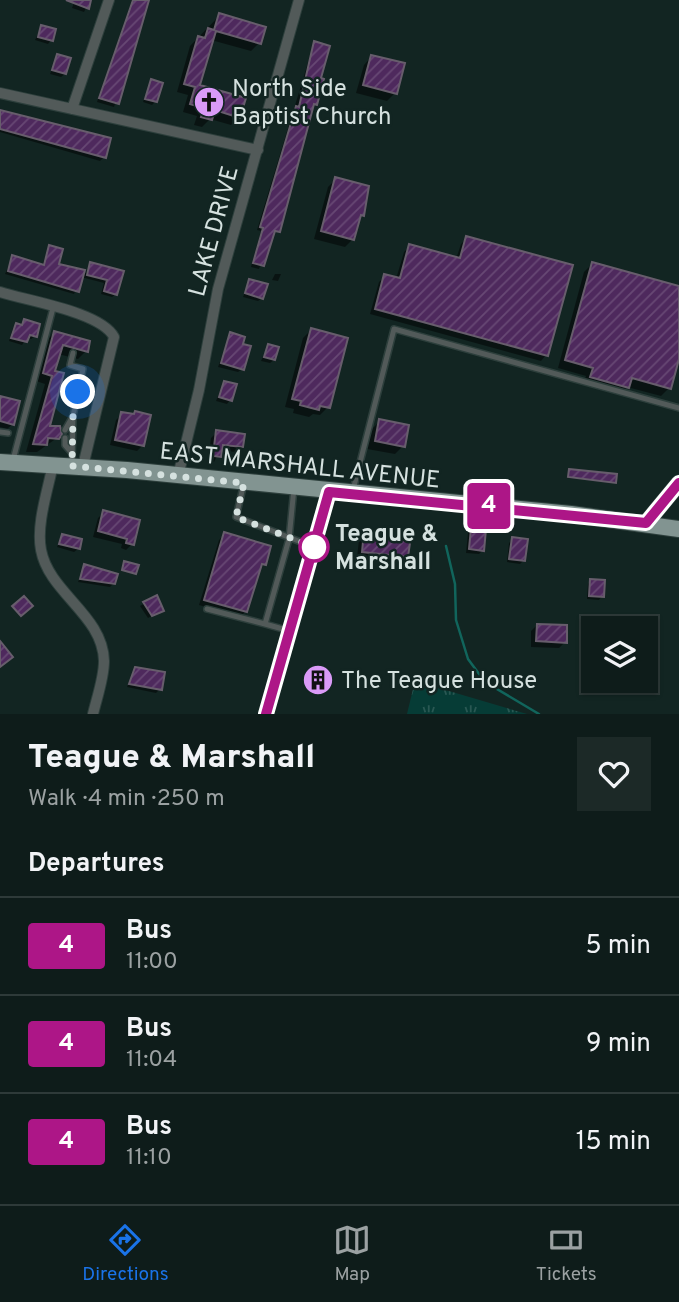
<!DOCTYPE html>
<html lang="en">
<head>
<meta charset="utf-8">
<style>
	:root { --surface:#0e1c1a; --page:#1c2927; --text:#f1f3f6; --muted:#9ba1a2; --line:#2e3a39; --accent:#1a73e8 }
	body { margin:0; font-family:Overpass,sans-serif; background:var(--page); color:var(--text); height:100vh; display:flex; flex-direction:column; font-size:26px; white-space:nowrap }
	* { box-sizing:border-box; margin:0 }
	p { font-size:23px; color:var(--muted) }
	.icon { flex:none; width:38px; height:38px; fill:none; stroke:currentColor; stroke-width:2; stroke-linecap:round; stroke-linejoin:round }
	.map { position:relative; height:714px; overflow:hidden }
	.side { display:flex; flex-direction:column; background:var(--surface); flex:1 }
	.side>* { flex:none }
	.badge { padding:0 14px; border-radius:5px; font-size:24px; line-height:46px }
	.tools { position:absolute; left:581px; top:616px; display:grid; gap:14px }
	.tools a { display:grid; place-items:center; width:77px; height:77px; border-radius:0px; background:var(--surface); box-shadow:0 2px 5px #0004,0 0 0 2px var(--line); font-size:35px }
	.you { position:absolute; width:35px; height:35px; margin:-18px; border:5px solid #fff; border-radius:50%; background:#1a73e8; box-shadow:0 0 0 10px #1a73e833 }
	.map>.badge { position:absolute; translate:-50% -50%; box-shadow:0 0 0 4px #fff }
	h2 { padding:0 28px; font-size:26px; line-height:63px }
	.round { display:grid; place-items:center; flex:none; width:74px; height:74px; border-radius:0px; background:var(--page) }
	.overview { display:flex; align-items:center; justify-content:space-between; height:119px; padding:0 28px }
	h1 { font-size:33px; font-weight:800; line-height:52px }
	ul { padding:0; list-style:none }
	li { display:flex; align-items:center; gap:21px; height:98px; padding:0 28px; border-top:2px solid var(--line) }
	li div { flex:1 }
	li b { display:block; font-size:26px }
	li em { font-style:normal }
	li .badge { min-width:77px; font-weight:700; text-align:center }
	.dock { display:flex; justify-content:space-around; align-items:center; height:98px; border-top:2px solid var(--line); background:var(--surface); font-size:19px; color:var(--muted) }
	.dock a { display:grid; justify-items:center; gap:4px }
	.dock .current { color:var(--accent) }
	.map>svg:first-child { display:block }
	.park { fill:url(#park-tufts) }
	.shadow { fill:#0007 }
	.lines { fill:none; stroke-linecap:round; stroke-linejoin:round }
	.stream { stroke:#11655c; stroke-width:2.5 }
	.building { fill:url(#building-hatch); stroke:#675d6c; stroke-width:2 }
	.service-casing { stroke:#2d3f3c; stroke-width:8 }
	.minor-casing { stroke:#2d3f3c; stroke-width:12 }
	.secondary-casing { stroke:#2d3f3c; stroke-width:17 }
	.primary-casing { stroke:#2d3f3c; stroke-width:18 }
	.service { stroke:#525a59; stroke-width:5 }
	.minor { stroke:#525a59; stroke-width:10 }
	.secondary { stroke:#6d7b79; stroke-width:14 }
	.primary { stroke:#829491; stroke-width:16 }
	.line-casing { stroke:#fff; stroke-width:16 }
	.line { stroke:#ad1687; stroke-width:10 }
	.walk { stroke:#d5e1df; stroke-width:7; stroke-dasharray:0 12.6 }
	.stop-dot { fill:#fff; stroke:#ad1687; stroke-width:3.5 }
	.labels { text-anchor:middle; stroke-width:5; stroke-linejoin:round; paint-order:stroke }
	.poi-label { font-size:24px; fill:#d5e1df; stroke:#122522; text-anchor:start }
	.street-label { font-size:24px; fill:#d5e1df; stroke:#122522 }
	.stop-label { font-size:24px; font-weight:bold; fill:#d5e1df; stroke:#122522; text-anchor:start }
</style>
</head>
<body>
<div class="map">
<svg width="679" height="714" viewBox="0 0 679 714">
	<defs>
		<pattern id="park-tufts" width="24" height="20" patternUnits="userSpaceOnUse" patternTransform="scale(1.75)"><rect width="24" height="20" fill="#063c36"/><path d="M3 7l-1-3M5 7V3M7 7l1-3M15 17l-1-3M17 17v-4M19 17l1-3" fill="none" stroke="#295853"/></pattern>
		<pattern id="building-hatch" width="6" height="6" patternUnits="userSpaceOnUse" patternTransform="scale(1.75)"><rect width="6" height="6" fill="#4e295d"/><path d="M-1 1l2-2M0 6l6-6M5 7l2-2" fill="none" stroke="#674874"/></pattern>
	</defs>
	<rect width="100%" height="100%" fill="#122522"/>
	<!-- park -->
	<path class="park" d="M415,681L527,714H407Z"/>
	<!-- shadow -->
	<path class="shadow" d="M75,0H90L84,12L72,8Z
		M132,0H147L114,107L97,102Z
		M220,15L259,43L251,51L211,40L198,87L239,117L231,125L210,119L202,127L194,125L197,116L183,112L188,95L177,92L190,46Z
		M42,27L51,40L48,44L35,40Z
		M314,43L319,79L316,104L312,108L278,231L272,234L259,269L251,267L261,231L257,230Z
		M58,56L65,74L61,77L50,74Z
		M372,56L395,93L387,101L356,93L364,65Z
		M151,81L156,101L152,105L143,102Z
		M0,110L27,119L104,157L100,161L0,132Z
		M336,179L363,215L358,221L353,239L345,247L314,239L328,187Z
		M467,238L546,355L541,361L370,314L379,282L385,276L396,279L404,252L410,246L456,259L461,244Z
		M49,247L57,265L86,273L90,264L122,272L116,294L112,297L101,294L104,283L81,277L74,294L5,274L13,257L42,266Z
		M592,264L679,288V352L669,388L661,396L627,387L619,395L583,385L586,376L558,368L584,272Z
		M275,274H281L278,281L272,280Z
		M250,281L262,298L258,301L243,297Z
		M24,321L35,336L31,339L27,338L22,345L9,341L13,328Z
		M311,330L328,407L320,415L313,414L309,417L293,413L294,409L285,407L303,338Z
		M54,333L86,351L78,359L58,354L53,372L48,427L57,438L37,452H26L45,384L36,381L46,341Z
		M230,334L241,345L242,369L238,372L218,367Z
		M268,346L274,360L270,363L261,361Z
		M224,382L230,400L227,404L216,401Z
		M0,398L13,424L7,429L0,427Z
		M122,414L143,445L137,451L110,445L116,420Z
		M380,421L403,446L395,454L367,449L372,429Z
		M217,432L241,447L235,452L220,450L214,462L208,461L211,438Z
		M569,470L614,482L567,478Z
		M104,512L132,544L126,550L121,548L122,544L93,537L98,518Z
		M472,529L483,550L479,554L466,553L468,533Z
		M365,533L407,557L401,563L357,558L359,539Z
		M225,534L264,564L258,570L245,612L240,617L199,605L219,540Z
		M63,536L78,549L74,552L57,547Z
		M513,539L524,560L520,564L507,562L509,543Z
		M85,566L114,583L110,587L78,582Z
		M591,580L602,596L599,600L587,599L588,584Z
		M156,597L162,610L148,618L140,606Z
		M537,625L565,642L559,648L531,647V631Z
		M136,669L160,689L156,693L127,687Z
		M316,671L319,689L315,693L307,690Z"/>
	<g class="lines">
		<!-- stream -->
		<path class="stream" d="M446,546L455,584L456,620L468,659L485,682L539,714"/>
	</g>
	<!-- building -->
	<path class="building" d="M66,0H91L89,9Z
		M133,0H149L119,104L99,98Z
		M219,13L266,27L261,44L216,31L200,85L246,98L240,118L215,110L212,120L201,117L204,108L190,104L195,87L184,84L198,36L205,38L208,28L214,30Z
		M41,25L56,29L53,41L38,37Z
		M314,41L330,46L321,78L324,79L317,105L314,104L280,232L275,231L264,266L253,263L263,228L260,227L296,106L299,107Z
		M57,54L71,58L66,74L52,70Z
		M371,55L405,63L397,94L363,85Z
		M151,79L163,83L157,102L145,99Z
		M0,110L111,138L106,158L0,129Z
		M335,177L369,186L364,216L361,215L354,240L321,231Z
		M466,236L573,265L548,356L375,309L384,274L400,278L409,244L460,258Z
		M49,245L63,249L59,264L85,270L79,292L8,271L12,255L44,265Z
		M90,262L124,271L117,295L104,291L107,280L87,275Z
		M592,262L679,286V359L671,389L632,378L629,388L590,377L593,368L565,360Z
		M249,279L268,284L263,299L245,293Z
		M24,319L40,324L37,337L30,335L27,342L11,338L16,323L22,325Z
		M311,328L348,338L330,408L320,406L319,410L300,405L301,401L292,399Z
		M54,331L90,341L88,352L63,345L55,371L64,373L50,426H60L62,434L59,439L48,438L47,445L33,444L52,376L43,373Z
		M230,332L245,337L243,344L251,346L244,370L221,363Z
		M268,344L279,347L275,360L264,357Z
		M224,381L237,384L232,401L219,397Z
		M0,396L20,401L14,425L0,421Z
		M135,411L151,415L144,446L115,440L121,412L134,414Z
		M379,419L409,425L405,447L375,441Z
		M216,430L245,434L243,447L223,445L221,457L213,456Z
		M569,469L617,474L616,483L568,477Z
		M103,510L140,520L134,545L126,543L127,539L98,531Z
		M471,528L486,529L484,551L469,549Z
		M364,531L411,536L408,557L362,552Z
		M224,532L271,546L266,565L262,564L247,612L204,600Z
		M62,534L82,539L80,549L59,544Z
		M512,537L528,539L525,561L509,559Z
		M124,561L139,565L136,574L122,570Z
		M84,564L118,574L115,584L80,579Z
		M590,579L605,580L604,597L589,596Z
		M157,595L164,611L152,616L143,602Z
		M24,596L33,606L21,616L12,606Z
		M537,624L567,625V643L536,641Z
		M0,641L13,657L0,667Z
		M135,667L165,672L162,690L129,684Z
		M316,669L326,672L321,690L310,687Z"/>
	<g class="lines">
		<!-- service casing -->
		<g class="service-casing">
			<path id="service" d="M65,430L73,416
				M0,432L8,433
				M65,438V445L72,453
				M13,460L53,308
				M72,463L73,416L83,369L70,365L73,353
				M244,483L236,517L314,547
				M353,490L394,329L679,408
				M207,609L265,624
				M290,631L265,624L289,539L294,488"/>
		</g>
		<!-- minor casing -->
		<g class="minor-casing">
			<path id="minor" d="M0,93L258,150
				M72,109L109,0
				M0,292C28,301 101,312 114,337L83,466
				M53,464C48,490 36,524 41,550C49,593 103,615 104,661C104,678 97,697 93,714
				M178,476L199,390L218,289L299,0
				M266,714L329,492"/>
		</g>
		<!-- secondary casing -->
		<g class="secondary-casing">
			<path id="secondary" d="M646,523L679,483"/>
		</g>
		<!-- primary casing -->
		<g class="primary-casing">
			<path id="primary" d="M0,462L127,470L571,514L679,529"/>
		</g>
		<!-- service -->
		<use href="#service" class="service"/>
		<!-- minor -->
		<use href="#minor" class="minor"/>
		<!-- secondary -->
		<use href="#secondary" class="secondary"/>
		<!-- primary -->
		<use href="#primary" class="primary"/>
	</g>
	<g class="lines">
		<!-- line casing -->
		<g class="line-casing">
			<path id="line" d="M266,714L329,492L646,523L679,483"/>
		</g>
		<!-- line -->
		<use href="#line" class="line"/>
		<!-- walk -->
		<path class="walk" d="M78,392L73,416L72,466L244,483L236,517L314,547"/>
	</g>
	<!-- icons -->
	<defs>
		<g id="church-disc" transform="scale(1.575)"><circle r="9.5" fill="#da9af7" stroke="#122522"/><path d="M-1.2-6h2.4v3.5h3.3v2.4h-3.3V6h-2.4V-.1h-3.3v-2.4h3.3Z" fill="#111"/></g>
		<g id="building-disc" transform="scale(1.575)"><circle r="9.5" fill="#da9af7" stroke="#122522"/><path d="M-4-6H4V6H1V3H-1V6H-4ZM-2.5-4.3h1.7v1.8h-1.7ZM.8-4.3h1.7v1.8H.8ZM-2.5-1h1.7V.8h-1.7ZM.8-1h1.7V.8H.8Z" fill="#111"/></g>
	</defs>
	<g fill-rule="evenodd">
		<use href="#church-disc" x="209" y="102"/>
		<use href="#building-disc" x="318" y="680"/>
	</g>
	<!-- markers -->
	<circle class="stop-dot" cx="314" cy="547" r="14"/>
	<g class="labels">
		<!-- poi labels -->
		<g class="poi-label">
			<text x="232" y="96">North Side<tspan x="232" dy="28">Baptist Church</tspan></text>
			<text x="341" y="688">The Teague House</text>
		</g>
		<!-- street labels -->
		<g class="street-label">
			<text transform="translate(213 231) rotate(-75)" y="8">LAKE DRIVE</text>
			<text transform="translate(300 465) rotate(6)" y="8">EAST MARSHALL AVENUE</text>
		</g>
		<!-- stop labels -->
		<g class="stop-label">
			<text x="335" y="541">Teague &amp;<tspan x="335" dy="28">Marshall</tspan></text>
		</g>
	</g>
</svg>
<div class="tools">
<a><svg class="icon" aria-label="layers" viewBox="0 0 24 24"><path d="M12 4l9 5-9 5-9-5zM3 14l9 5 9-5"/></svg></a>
</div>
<div class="you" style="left:78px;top:392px"></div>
<b class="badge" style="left:489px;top:506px;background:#ad1687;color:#fff">4</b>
</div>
<section class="side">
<div class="overview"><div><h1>Teague &amp; Marshall</h1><p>Walk · 4 min · 250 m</p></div><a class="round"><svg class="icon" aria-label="heart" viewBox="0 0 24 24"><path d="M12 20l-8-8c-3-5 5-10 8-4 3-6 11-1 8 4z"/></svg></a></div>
<h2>Departures</h2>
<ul>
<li><span class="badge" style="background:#ad1687;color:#fff">4</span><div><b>Bus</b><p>11:00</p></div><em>5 min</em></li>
<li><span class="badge" style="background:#ad1687;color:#fff">4</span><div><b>Bus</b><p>11:04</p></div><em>9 min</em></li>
<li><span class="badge" style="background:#ad1687;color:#fff">4</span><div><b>Bus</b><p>11:10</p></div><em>15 min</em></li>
</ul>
</section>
<nav class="dock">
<a class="current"><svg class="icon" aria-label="directions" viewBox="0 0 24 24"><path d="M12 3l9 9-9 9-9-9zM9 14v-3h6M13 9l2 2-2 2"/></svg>Directions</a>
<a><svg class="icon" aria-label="map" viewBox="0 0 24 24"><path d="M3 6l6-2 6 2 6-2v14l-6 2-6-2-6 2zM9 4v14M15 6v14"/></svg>Map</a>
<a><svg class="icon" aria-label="tickets" viewBox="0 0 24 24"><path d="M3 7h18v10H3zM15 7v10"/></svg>Tickets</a>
</nav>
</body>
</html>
